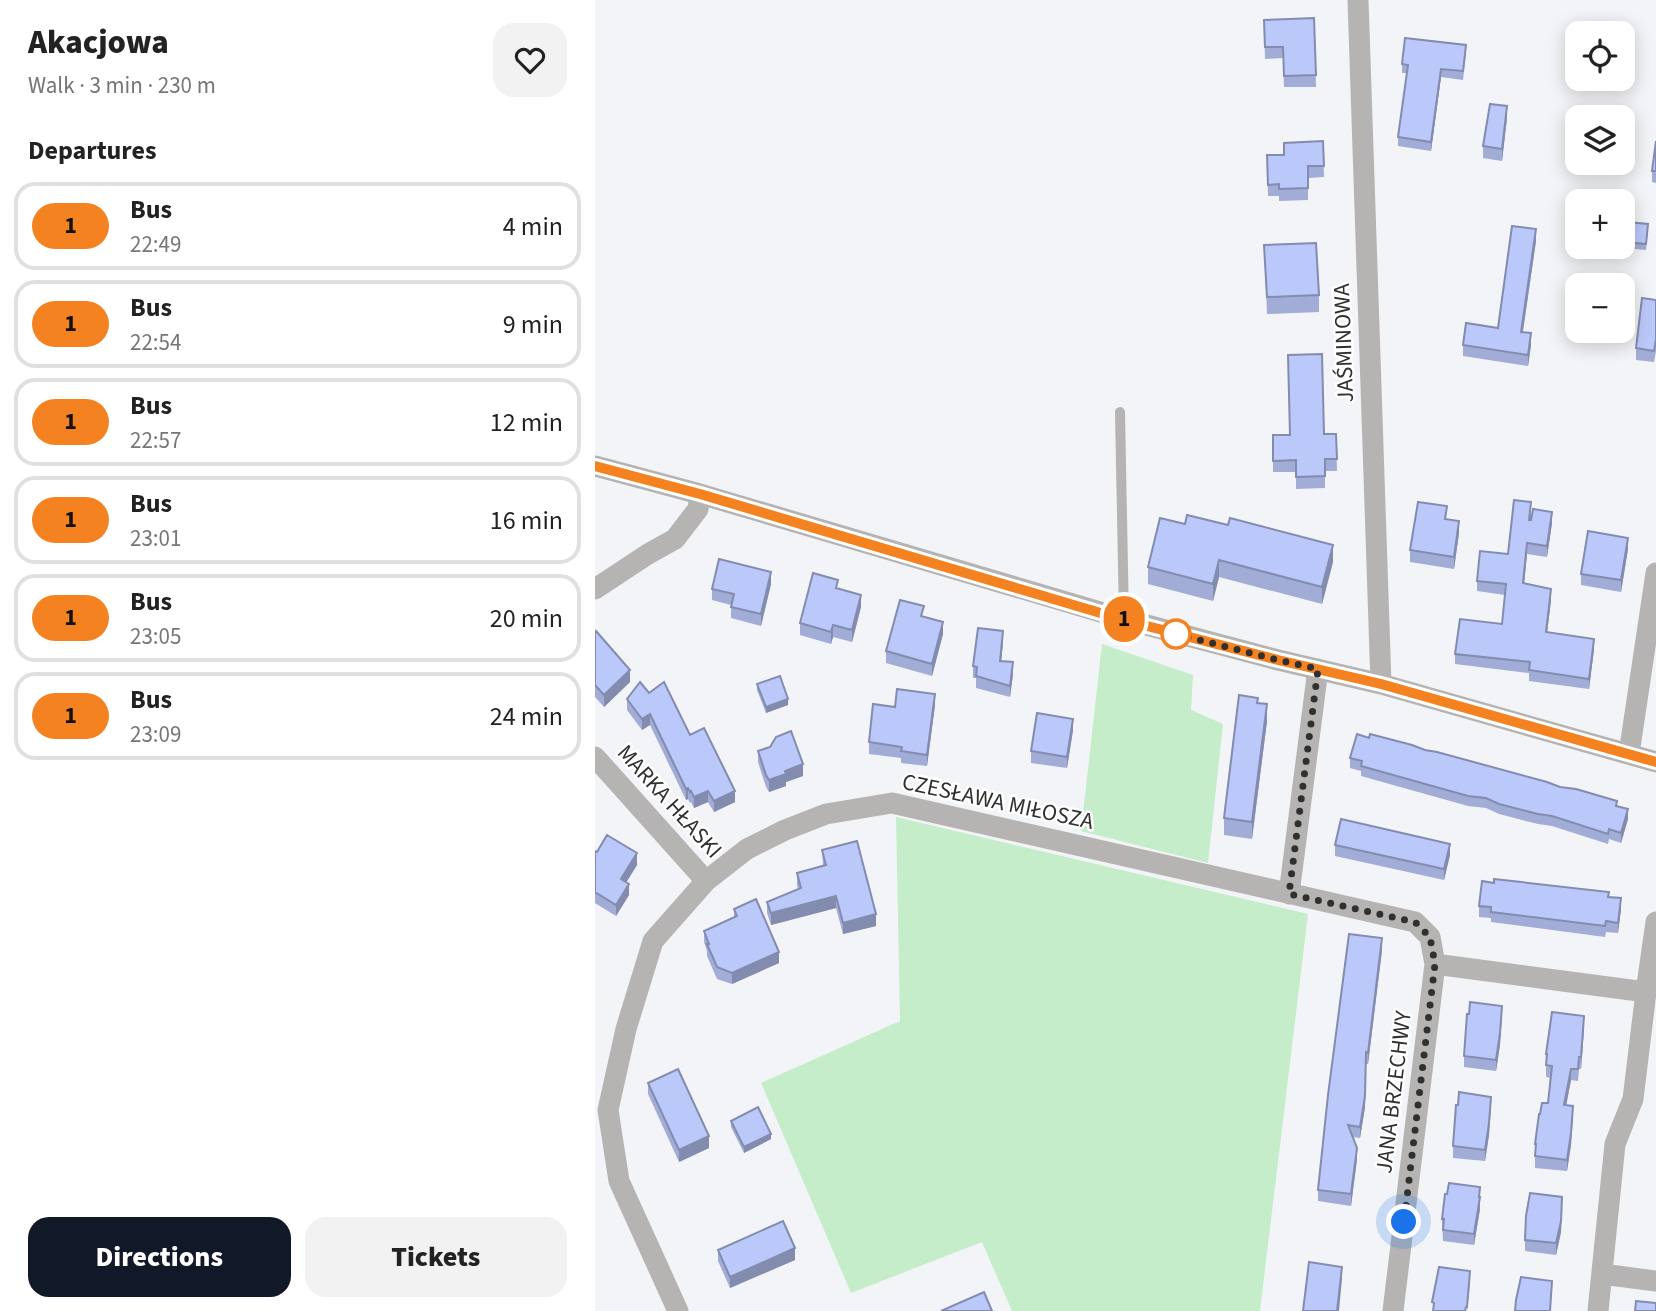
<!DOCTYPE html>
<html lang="en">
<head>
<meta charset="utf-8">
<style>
	:root { --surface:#fff; --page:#f2f2f2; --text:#222; --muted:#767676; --line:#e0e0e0; --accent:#111827 }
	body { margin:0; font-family:"Source Sans 3",sans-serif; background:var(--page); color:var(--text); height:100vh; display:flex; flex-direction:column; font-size:26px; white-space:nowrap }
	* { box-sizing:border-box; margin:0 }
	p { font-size:23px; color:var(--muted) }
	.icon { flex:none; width:38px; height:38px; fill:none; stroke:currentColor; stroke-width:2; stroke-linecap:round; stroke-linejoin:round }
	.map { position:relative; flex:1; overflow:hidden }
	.panel { display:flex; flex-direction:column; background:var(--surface); width:595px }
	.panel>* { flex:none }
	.badge { padding:0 14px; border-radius:23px; font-size:24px; line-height:46px }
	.controls { position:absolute; left:970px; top:21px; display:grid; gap:14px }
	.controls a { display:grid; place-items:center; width:70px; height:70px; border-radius:14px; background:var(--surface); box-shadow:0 4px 18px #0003; font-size:35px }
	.you { position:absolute; width:35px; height:35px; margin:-18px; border:5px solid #fff; border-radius:50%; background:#1a73e8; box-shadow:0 0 0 10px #1a73e833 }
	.map>.badge { position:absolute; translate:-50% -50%; box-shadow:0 0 0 4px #fff }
	h2 { padding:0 28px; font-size:26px; line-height:63px }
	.round { display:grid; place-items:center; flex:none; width:74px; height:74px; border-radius:21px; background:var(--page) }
	.head { display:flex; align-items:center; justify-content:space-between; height:119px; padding:0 28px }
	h1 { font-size:33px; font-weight:800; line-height:52px }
	.action { display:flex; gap:14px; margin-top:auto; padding:14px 28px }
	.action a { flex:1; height:80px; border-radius:21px; background:var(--accent); color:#fff; font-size:28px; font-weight:800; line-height:80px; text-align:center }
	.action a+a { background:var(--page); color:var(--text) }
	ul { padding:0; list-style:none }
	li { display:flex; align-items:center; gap:21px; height:88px; margin:0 14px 10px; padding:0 14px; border:4px solid var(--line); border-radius:21px }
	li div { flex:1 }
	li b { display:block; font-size:26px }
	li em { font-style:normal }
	li .badge { min-width:77px; font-weight:700; text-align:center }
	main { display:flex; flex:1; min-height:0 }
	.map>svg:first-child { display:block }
	.green { fill:#c5edc9 }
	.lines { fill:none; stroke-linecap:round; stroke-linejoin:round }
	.service { stroke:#b6b4b3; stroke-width:10 }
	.minor { stroke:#b6b4b3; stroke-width:21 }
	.wall { fill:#a1acd7 }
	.shaded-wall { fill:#838caf }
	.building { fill:#bbc8fa; stroke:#838caf; stroke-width:2 }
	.line-casing { stroke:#fff; stroke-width:16 }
	.line { stroke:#f58220; stroke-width:10 }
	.walk { stroke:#303031; stroke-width:7; stroke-dasharray:0 12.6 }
	.stop-dot { fill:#fff; stroke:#f58220; stroke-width:3.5 }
	.labels { text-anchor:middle; stroke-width:5; stroke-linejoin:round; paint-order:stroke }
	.street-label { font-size:23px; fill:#303031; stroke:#fff }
</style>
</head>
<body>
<main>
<section class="panel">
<div class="head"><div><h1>Akacjowa</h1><p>Walk · 3 min · 230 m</p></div><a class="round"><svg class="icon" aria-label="heart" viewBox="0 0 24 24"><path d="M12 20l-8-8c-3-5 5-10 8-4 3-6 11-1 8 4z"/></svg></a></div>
<h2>Departures</h2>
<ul>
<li><span class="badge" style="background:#f58220;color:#111">1</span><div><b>Bus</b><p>22:49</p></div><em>4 min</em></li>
<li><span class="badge" style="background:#f58220;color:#111">1</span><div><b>Bus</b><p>22:54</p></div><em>9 min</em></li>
<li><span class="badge" style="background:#f58220;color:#111">1</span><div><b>Bus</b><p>22:57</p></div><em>12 min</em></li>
<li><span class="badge" style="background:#f58220;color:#111">1</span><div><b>Bus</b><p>23:01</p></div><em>16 min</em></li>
<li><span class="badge" style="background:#f58220;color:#111">1</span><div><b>Bus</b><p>23:05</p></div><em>20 min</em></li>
<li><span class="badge" style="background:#f58220;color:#111">1</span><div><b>Bus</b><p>23:09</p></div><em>24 min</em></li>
</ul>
<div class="action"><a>Directions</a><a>Tickets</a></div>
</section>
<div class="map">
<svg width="1061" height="1311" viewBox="0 0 1061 1311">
	<rect width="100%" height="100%" fill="#f3f4f7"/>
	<!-- green -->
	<path class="green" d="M507,644L598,675L596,710L628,724L613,863L486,831Z
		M301,817L713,914L665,1311H417L387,1242L256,1293L166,1083L305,1021Z"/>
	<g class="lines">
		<!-- service -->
		<path class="service" d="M525,412L529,619"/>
		<!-- minor -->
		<path class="minor" d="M763,0L786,684
			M0,466L105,494L529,619L683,660L786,684L1061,762
			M0,589L53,554L80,539L103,509L105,494
			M1034,754L1061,573
			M0,757L111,881
			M694,894L723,669
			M1007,1274L1061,1281
			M83,1311L24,1181L13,1110L31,1029L58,941L111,881L152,849L190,830L231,814L297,803L820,922L835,937L840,964L1051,992
			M798,1311L840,964
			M1003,1311L1020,1144L1038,1099L1051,992L1061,922"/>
	</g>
	<!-- wall -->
	<path class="wall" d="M719,18L721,87H689L688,58L670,59L669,20Z
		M871,54L868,80L846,77L836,151L803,146V137L812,73H807V64Z
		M912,118L907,161L888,158V146Z
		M728,141L729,177L713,178V200L684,201V196H673L672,155L689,154Z
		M1061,141V183L1057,182V171Z
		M1053,230L1051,250L1030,248V242Z
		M941,241L928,332L936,345L933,366L868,356V345L903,328Z
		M669,245L724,295V312L672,314Z
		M1061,300V351L1059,362L1041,360V348Z
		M741,434L742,471H730V488L701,489V472H678V435Z
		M936,513V520L957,523L952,557L932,554L929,584L956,600L952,632L999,649L994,689L934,681V673L860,664V654L907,624L910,595L882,591V581L913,554Z
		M565,518L738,562L727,604L624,577L618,601L553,584V567Z
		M852,519L864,533L859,569L815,562V550Z
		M1033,549L1026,592L986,585V574Z
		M176,584L166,626L136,618V605L117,600V589Z
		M243,589L266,607L257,642L238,637L236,644L205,635V623Z
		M0,633L35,682L9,707L0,697Z
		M348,634L337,676L291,663V651Z
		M408,643L406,661L418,674L415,697L381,688V678H378V666Z
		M162,684L193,705L171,713L162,690Z
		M54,693L95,735L140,802L119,812L113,802L99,808L96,802L95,803L93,799L91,800L55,725L47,730L32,710V699Z
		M663,704L672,721L657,839L629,835V818Z
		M340,705L332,766L306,763V758L274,754V742L300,707Z
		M478,730L472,768L436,763V751Z
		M774,738L830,750L965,787L1022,806L1033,819L1026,843L1014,839L1013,844L957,826L943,824L904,814L891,808L873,806L766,776V771L755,768V758Z
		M163,751L208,776L191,782V786L174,792L171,787L163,762Z
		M740,845L855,855L849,880L740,856Z
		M227,850L281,926L248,934L241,908L176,925L172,913V902L203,889L202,885V873L228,866Z
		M0,851L42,865L31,882L34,895L21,916L0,903Z
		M1014,897L1026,909L1023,933L1011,932L1010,937L896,922V918L884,917V906Z
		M139,909L184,963L137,984L122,979L112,956V951L109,942V931L139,917Z
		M787,950L773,1064H771L770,1107L765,1138L758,1137L762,1159L756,1206L723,1201V1190Z
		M907,1017L905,1045L901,1071L869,1067V1056Z
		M989,1028L986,1069H984L983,1081L976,1080L971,1106L978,1118L976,1145L972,1171L940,1168V1144L945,1114L953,1103L955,1078L951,1077V1054Z
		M53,1083L114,1148L84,1162L53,1094Z
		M896,1108L894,1135L890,1161L858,1158V1146Z
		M136,1121L176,1139L149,1153L136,1127Z
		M885,1187V1209L879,1245L848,1241L847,1219Z
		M967,1208L966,1232L961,1255L930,1251V1240Z
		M123,1250L200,1260L135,1288L123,1261Z"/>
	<!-- shaded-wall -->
	<path class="shaded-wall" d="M846,69V77L836,151V142Z
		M912,106V118L907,161V149Z
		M941,229V241L926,343V332Z
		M936,333V345L933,366V355Z
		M957,512V523L952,557V546Z
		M864,521V533L859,569V557Z
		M1033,538V549L1026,592V580Z
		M932,543V554L928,594V583Z
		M738,545V562L727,604V587Z
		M624,560V577L618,601V584Z
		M176,572V584L166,626V614Z
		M956,589V600L951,642V632Z
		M266,595V607L257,642V630Z
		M348,622V634L337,676V664Z
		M238,625V637L236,644V632Z
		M408,631V643L405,672V661Z
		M999,639V649L994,689V679Z
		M418,662V674L415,697V686Z
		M35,670V682L9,707V695Z
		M340,694V705L332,766V755Z
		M193,699V705L171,713V707Z
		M672,704V721L657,839V822Z
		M55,714V725L47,730V719Z
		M478,719V730L472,768V757Z
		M208,764V776L191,782V786L174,792V780L190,771Z
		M93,788V799L91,800V789Z
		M113,791V802L99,808V797Z
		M140,791V802L119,812V801Z
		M1033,809V819L1026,843V833Z
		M855,844V855L849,880V869Z
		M42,853V865L26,891V879Z
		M34,884V895L21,916V905Z
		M241,896V908L176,925V913Z
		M1026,898V909L1023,933V923Z
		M281,914V926L248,934V923Z
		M787,938V950L773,1064V1053Z
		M184,952V963L137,984V973Z
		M907,1006L905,1045L901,1071V1060Z
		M989,1016V1028L986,1069V1057Z
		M771,1064L770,1107L765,1138V1127Z
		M976,1069V1080L969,1117V1105Z
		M896,1097L894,1135L890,1161V1150Z
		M978,1106L976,1145L972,1171V1160Z
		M176,1134V1139L149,1153V1147Z
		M114,1136V1148L84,1162V1150Z
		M762,1148V1159L756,1206V1194Z
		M885,1187V1209L879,1245V1234Z
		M967,1197L966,1232L961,1255V1243Z
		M200,1248V1260L135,1288V1277Z
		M747,1267V1278L744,1311H742Z
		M875,1271V1282L872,1311V1307Z"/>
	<!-- building -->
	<path class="building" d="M719,18L721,75L689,76L688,47H670L669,20Z
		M810,38L871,45L868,71L846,69L836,142L803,137L813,65L807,64Z
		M895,104L912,106L907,149L888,146Z
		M728,141L729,166H713V188L684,189V184L673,185L672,155H689V143Z
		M1061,141V171H1057Z
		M1032,222L1053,224L1051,244L1030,242Z
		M917,226L941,229L926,332L936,333L933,355L868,345L871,323L903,328Z
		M721,243L724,295L672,297L669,245Z
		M1047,298L1061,300V339L1059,351L1041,348Z
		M727,354L729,434H741L742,459H730V476L701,477V460L678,461V435H695L693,355Z
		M919,500L936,502L934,520H936L938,509L957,512L952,546L932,543L928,583L956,589L951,632L999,639L994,679L934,670L935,662L860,654L865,619L907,624L911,584L882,581L885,551L913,554Z
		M823,502L852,506L850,519L864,521L859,557L815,550Z
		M592,515L633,525L635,518L738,545L727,587L624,560L618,584L553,567L565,518L590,524Z
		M993,531L1033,538L1026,580L986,574Z
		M124,559L176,572L166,614L136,607L139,594L117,589Z
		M218,573L243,580L241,588L266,595L257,630L238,625L236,632L205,623Z
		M305,600L329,606L326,616L348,622L337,664L291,651Z
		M383,628L408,631L405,661L418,662L415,686L381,676L382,667L378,666Z
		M1,631L35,670L9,695L0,685V633Z
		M185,676L193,699L171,707L162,684Z
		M45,682L54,693L69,682L95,735L109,728L140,791L119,801L113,791L99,797L96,791L95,792L93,788L91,789L55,714L47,719L32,699Z
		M302,689L340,694L332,755L306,751L307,747L274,742L278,704L300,707Z
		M644,695L663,698L662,703L672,704L657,822L629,818Z
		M442,713L478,719L472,757L436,751Z
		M196,731L208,764L190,771L191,774L174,780L171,775L163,751L175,747L181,737Z
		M762,734L774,738L775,734L817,745L830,750L842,752L952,782L965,787L981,789L1022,801L1021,806L1033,809L1026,833L1014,829L1013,834L957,816L943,814L904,804L891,798L873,796L766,766L767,761L755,758Z
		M746,819L855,844L849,869L740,845Z
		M12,835L42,853L26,879L34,884L21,905L0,892V851L2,852Z
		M262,841L281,914L248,923L241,896L176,913L172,902L206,888L202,873L231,865L227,850Z
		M899,879L1014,892L1013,897L1026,898L1023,923L1011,921L1010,926L896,912V907L884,906L887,881L899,883Z
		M161,899L184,952L137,973L122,967L112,944H114L109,931L142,916L139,909Z
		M754,934L787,938L773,1053L771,1052L770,1096L765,1127L753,1125L762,1148L756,1194L723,1190L733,1095Z
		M875,1002L907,1006L905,1033L901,1060L869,1056L872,1014H874Z
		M957,1012L989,1016L986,1057H984L983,1069H976L969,1105L978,1106L976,1133L972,1160L940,1156L941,1144H940L944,1114H945L947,1103H953L957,1066L951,1065L952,1054H951Z
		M83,1069L114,1136L84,1150L53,1083Z
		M864,1092L896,1097L894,1123L890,1150L858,1146L861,1105H863Z
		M163,1107L176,1134L149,1147L136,1121Z
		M854,1183L885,1187L884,1197H885L879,1234L848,1230L849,1219H847L850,1194H852Z
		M935,1193L967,1197L966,1221L961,1243L930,1240L931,1216Z
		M188,1221L200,1248L135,1277L123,1250Z
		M714,1262L747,1267L742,1311H708Z
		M844,1267L875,1271L872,1307H871L870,1311H838L839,1303L837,1302Z
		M926,1277L957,1281L955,1311H920L921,1300Z
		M389,1292L397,1311H346Z
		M1041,1301L1061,1303V1311H1040Z"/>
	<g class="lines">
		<!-- line casing -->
		<g class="line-casing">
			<path id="line" d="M0,466L105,494L529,620L683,660L786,684L1061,762"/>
		</g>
		<!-- line -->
		<use href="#line" class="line"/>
		<!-- walk -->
		<path class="walk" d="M581,634L683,660L723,669L694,894L820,922L835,937L840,964L809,1222"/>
	</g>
	<!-- markers -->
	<circle class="stop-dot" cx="581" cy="634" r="14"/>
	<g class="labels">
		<!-- street labels -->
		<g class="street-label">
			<text transform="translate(748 343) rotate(-92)" y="8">JAŚMINOWA</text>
			<text transform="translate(75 801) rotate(48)" y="8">MARKA HŁASKI</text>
			<text transform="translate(403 801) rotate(12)" y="8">CZESŁAWA MIŁOSZA</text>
			<text transform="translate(798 1092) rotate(-83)" y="8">JANA BRZECHWY</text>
		</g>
	</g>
</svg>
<div class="controls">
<a><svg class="icon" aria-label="locate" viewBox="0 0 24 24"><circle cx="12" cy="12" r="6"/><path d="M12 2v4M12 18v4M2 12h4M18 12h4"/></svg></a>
<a><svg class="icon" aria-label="layers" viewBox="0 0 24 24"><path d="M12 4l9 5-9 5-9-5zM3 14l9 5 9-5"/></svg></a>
<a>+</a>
<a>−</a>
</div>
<div class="you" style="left:809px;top:1222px"></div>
<b class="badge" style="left:529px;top:619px;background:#f58220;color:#111">1</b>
</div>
</main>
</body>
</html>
